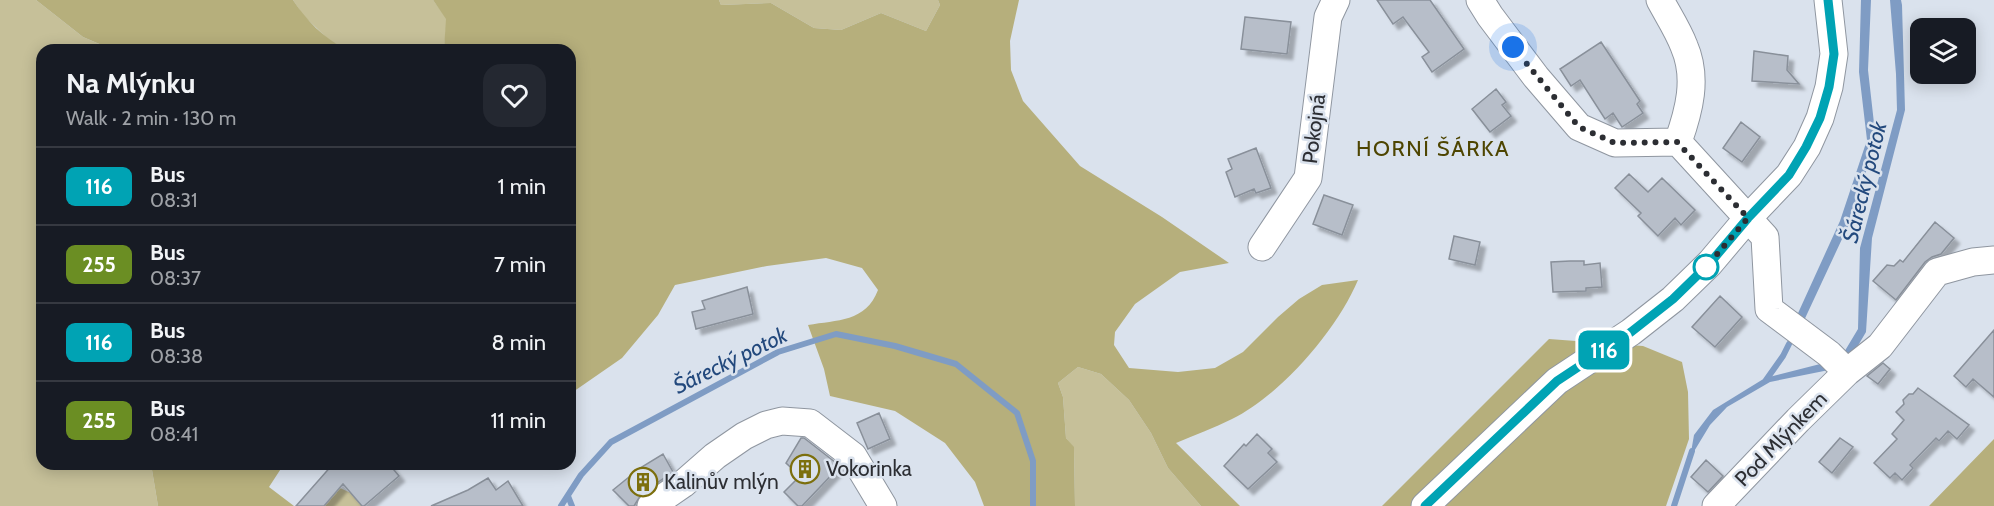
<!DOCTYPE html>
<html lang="en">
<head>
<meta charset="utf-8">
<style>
	:root { --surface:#171b24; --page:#242831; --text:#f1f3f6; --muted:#9ea1a6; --line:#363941 }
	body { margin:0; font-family:Cabin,sans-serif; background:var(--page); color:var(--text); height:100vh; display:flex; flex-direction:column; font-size:22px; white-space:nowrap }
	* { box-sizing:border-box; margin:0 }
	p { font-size:20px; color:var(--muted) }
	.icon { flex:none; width:33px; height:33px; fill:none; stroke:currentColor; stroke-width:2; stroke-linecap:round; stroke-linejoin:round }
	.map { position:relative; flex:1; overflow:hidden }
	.drawer { position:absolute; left:36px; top:44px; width:540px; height:426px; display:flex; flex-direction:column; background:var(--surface); border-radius:18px; box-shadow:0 3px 15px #0003 }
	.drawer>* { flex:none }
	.badge { padding:0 12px; border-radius:9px; font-size:21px; line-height:39px }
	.tools { position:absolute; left:1910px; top:18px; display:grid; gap:12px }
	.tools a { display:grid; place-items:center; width:66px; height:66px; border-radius:12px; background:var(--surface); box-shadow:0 3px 15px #0003; font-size:30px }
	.you { position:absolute; width:30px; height:30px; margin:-15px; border:4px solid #fff; border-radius:50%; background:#1a73e8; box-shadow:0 0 0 9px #1a73e833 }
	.map>.badge { position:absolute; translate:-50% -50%; box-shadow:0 0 0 3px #fff }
	.round { display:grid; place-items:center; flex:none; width:63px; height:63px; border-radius:18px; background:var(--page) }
	.headline { display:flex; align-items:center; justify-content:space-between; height:102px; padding:0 30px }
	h1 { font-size:28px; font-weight:700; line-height:45px }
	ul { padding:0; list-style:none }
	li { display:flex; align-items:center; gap:18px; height:78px; padding:0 30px; border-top:2px solid var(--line) }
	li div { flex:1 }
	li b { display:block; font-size:22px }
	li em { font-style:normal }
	li .badge { min-width:66px; font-weight:700; text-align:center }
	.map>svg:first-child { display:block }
	.green { fill:#c6c099 }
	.forest { fill:#b6af7c }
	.water { fill:#7f9cc4 }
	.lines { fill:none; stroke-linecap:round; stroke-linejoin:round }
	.stream { stroke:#7f9cc4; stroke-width:6 }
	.building { fill:#b7bec9; stroke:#89909a; stroke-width:1.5; filter:url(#shadow) }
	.minor-casing { stroke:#8f96a0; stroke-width:29 }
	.minor { stroke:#fff; stroke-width:27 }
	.line-casing { stroke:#fff; stroke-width:14 }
	.line { stroke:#00a3b4; stroke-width:9 }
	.walk { stroke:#2c2e33; stroke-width:6; stroke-dasharray:0 10.8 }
	.stop-dot { fill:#fff; stroke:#00a3b4; stroke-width:3 }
	.labels { text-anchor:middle; stroke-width:5; stroke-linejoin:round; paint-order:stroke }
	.street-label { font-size:21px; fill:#2c2e33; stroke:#dae2ed }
	.poi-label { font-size:21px; fill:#2c2e33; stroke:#dae2ed; text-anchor:start }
	.neighbourhood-label { font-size:22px; letter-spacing:1.5px; fill:#4e4501; stroke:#dae2ed }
	.water-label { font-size:22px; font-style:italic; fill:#23497d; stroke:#dae2ed }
</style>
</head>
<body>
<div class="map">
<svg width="1994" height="506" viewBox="0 0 1994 506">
	<defs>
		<filter id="shadow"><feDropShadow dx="5.5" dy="5.5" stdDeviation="1.5" flood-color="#0004"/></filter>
	</defs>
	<rect width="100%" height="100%" fill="#dae2ed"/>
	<!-- green -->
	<path class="green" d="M0,0H36L83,37L111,49L42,50V464H154L152,470L158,506H0Z
		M293,0H433L447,19L444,49H345L329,40L303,15Z
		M719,0H938L940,5L926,31L881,13L841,30L814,28L771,3L721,5Z
		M1078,367L1101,374L1129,400L1151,433L1168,468L1201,506H1075L1074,448L1066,438L1063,397L1058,383Z
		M340,488L351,493L362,506H324Z"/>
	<!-- forest -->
	<path class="forest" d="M36,0H293C307,21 323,37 345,49H111L83,37Z
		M433,0H719L721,5L771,3L814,28L841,30L881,13L926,31L940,5L938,0H1019L1010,41L1011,70L1023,101L1080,166L1162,217L1229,263L1180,272L1135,304L1115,332L1114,345L1129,368L1178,372L1215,368L1243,352L1278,317L1299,299L1322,285L1358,280C1337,330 1281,395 1232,419C1214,428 1194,435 1176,443L1240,506H1201L1168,468L1151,433L1129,400L1101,374L1078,367L1058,383L1063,397L1066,438L1074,447L1075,506H984L975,482L945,443L895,411L830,396L824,369L808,325C837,320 866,322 878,290L862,268L826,258L767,266L675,285L658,315L622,358L570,394V50L444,49L446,19Z
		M1549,339L1643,346L1682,362L1688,392L1689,439L1666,506H1382Z
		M1994,439V506H1929Z
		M154,464H284L269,487L294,506H158L152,470Z"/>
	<!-- water -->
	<path class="water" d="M1861,0H1871L1868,70L1876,141L1849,224L1801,327L1794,322L1840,221L1867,140L1859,72Z
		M1890,0H1901L1902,5L1905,110L1872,238L1866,332L1856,349L1829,370L1770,382L1727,407L1710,425L1690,458L1694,435L1713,410L1765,378L1828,362L1843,354L1858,329L1860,248L1897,110L1896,74Z"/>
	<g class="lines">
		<!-- stream -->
		<path class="stream" d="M1766,380L1783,356L1789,344
			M568,496L572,506
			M561,506L581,475L611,442L778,352L836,334L895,346L956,364L1017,413L1033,461V506
			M1674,506L1692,451"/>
	</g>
	<!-- building -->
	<path class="building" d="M1377,0H1430L1464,49L1432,72L1422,57L1429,52L1403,17L1393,24Z
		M1245,17L1291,22L1287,54L1241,49Z
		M1601,42L1640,101L1637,104L1643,113L1622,127L1613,113L1605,119L1580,80L1571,86L1560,69Z
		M1754,51L1788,56L1787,70L1799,84L1752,81Z
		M1496,89L1506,102L1502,105L1511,116L1490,132L1472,109Z
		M1741,122L1760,137L1742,162L1723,148Z
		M1256,148L1271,188L1256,193L1254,189L1235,197L1226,172L1232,169L1228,159Z
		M1629,174L1648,192L1662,178L1695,210L1681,225L1675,218L1658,236L1638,216L1641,213L1615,188Z
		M1324,195L1353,205L1342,235L1313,224Z
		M1935,222L1954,238L1941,254L1932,257L1925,262L1896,300L1873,281L1887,265L1894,266L1900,260L1903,262Z
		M1454,236L1480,242L1475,265L1449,259Z
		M1570,261H1584V265L1600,263L1602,287L1586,288V291L1553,292L1551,262Z
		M747,287L753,314L696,329L692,312L705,309L702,301Z
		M1720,296L1742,317L1715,347L1692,327Z
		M1994,330V397L1973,379L1966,387L1954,376Z
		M1883,363L1890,369L1878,384L1867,376Z
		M1918,388L1969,425L1957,439L1948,431L1939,441L1936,438L1910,465L1913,468L1902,480L1895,473L1890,478L1874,463L1897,439L1892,434L1904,420L1896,412L1904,404L1903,400L1909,394H1913Z
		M879,413L890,439L868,449L857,423Z
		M1257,434L1272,449L1268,453L1277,462L1248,489L1224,466L1244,444L1246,446Z
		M801,438H804L840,466L802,506H798L784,492L800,476L786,463Z
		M1840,438L1853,447L1832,473L1819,462Z
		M663,454L673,472L642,493L634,506H629L613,490L640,468Z
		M1706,460L1723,476L1708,492L1691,477Z
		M333,464H389L399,476L364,506H362L343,484L324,506H296Z
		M488,478L496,490L508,481L523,506H431L468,490Z"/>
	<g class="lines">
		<!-- minor casing -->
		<g class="minor-casing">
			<path id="minor" d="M1480,0L1490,16L1536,77L1579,127L1615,143L1678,142
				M1660,0C1668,15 1678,30 1684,46C1698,78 1689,111 1678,142L1765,237L1769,309L1829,354L1847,372
				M1262,247L1308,178L1328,17L1336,0
				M651,506L683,484L715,456L744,436L766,425L782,421L810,423L853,456L883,506
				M1425,506L1557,381L1631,332L1673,299L1710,263L1748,218L1789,175L1807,147L1820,118L1829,87L1834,54L1828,0
				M1716,506L1798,420L1847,372L1880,346L1937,272L1973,262L1994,260"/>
		</g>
		<!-- minor -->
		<use href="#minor" class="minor"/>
	</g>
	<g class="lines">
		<!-- line casing -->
		<g class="line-casing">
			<path id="line" d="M1425,506L1557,381L1631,332L1673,299L1710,263L1748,218L1789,175L1806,147L1820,118L1829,87L1834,54L1828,0"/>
		</g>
		<!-- line -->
		<use href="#line" class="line"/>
		<!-- walk -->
		<path class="walk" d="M1513,47L1579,127L1615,143L1677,142L1748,218L1706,267"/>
	</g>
	<!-- icons -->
	<defs>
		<g id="building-ring" transform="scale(1.5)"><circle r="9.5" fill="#dae2ed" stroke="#7c6f0d" stroke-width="1.5"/><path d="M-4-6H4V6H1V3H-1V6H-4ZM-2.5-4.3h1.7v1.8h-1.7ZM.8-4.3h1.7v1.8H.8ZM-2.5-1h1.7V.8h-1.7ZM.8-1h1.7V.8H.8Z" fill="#7c6f0d"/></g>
	</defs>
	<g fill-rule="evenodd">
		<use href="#building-ring" x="805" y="469"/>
		<use href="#building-ring" x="643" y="482"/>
	</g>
	<!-- markers -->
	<circle class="stop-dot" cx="1706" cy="267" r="12"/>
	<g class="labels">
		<!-- street labels -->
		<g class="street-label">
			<text transform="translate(1314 129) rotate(-83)" y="7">Pokojná</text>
			<text transform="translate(1781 439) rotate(-46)" y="7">Pod Mlýnkem</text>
		</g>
		<!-- poi labels -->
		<g class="poi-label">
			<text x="826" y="476">Vokorinka</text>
			<text x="664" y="489">Kalinův mlýn</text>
		</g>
		<!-- neighbourhood labels -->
		<g class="neighbourhood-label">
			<text x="1433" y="156">HORNÍ ŠÁRKA</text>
		</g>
		<!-- water labels -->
		<g class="water-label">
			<text transform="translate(1864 182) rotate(-76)" y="8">Šárecký potok</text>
			<text transform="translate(730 360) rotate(-26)" y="8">Šárecký potok</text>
		</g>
	</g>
</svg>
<div class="tools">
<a><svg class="icon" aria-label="layers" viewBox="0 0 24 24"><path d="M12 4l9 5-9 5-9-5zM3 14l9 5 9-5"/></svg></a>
</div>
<div class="you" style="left:1513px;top:47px"></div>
<b class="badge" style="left:1604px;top:350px;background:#00a3b4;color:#fff">116</b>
<section class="drawer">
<div class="headline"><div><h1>Na Mlýnku</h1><p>Walk · 2 min · 130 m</p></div><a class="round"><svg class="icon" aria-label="heart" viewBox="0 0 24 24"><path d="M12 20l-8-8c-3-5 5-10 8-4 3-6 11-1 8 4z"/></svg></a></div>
<ul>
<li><span class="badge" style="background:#00a3b4;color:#fff">116</span><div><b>Bus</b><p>08:31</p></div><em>1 min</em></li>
<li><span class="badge" style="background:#6b8e23;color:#fff">255</span><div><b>Bus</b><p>08:37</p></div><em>7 min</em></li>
<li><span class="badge" style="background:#00a3b4;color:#fff">116</span><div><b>Bus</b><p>08:38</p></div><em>8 min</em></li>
<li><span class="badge" style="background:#6b8e23;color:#fff">255</span><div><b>Bus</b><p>08:41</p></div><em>11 min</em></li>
</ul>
</section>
</div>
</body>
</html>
